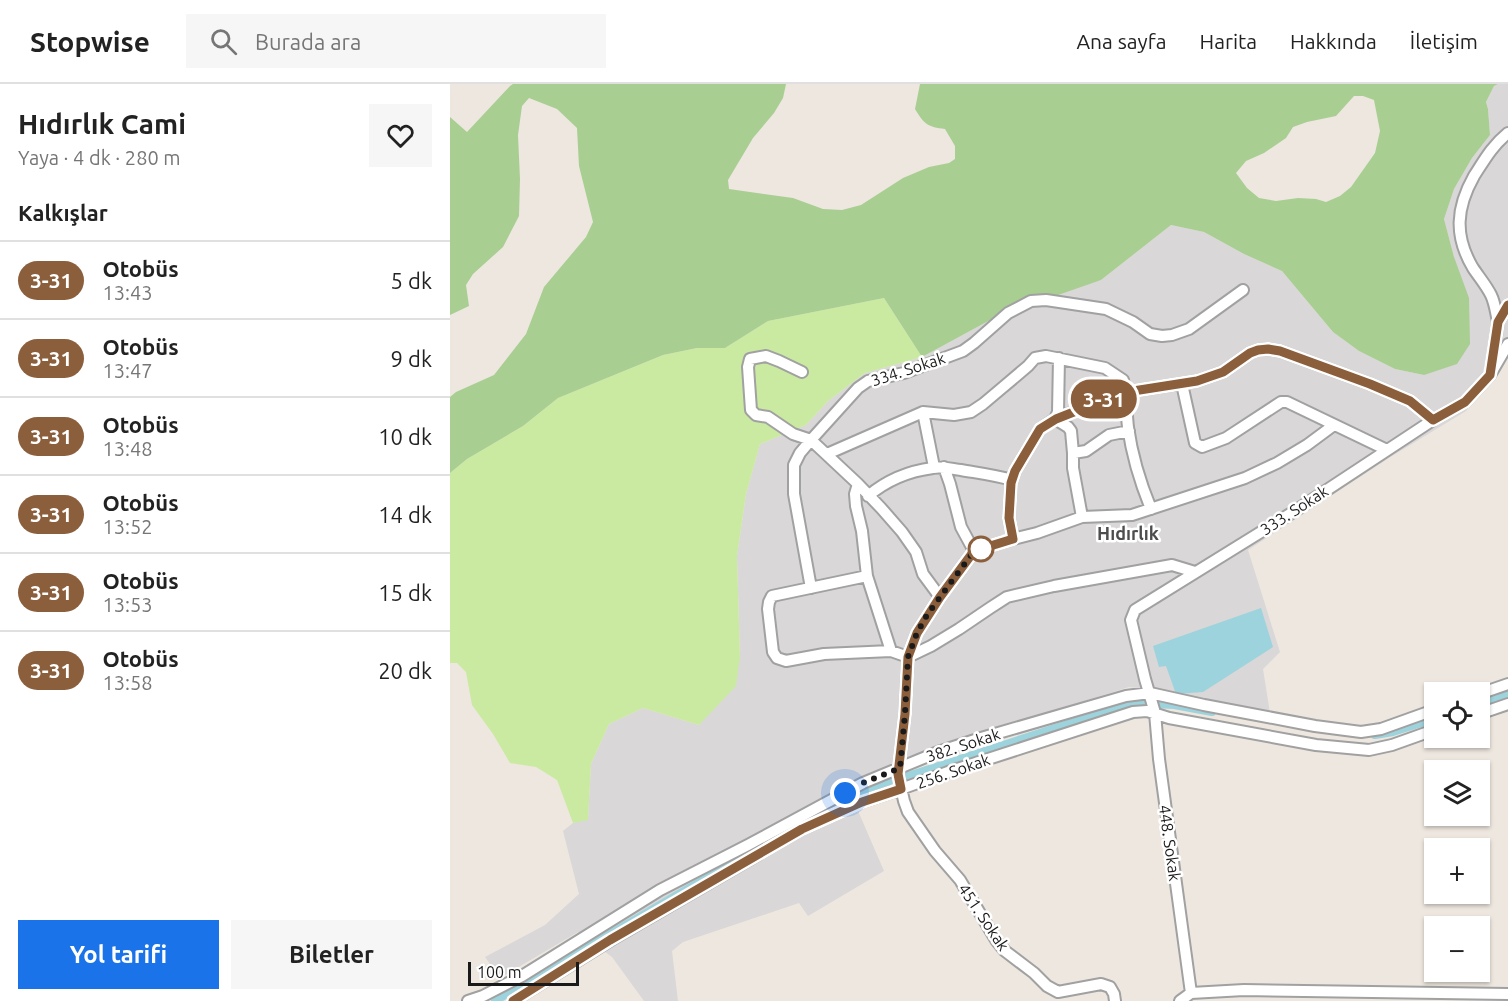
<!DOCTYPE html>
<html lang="tr">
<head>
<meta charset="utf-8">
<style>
	:root { --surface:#fff; --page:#f6f6f6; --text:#222; --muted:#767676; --line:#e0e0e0; --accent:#1a73e8 }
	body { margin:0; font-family:Ubuntu,sans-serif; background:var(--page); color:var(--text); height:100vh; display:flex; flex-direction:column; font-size:22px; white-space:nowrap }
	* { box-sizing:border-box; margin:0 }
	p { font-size:20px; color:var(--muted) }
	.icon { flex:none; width:33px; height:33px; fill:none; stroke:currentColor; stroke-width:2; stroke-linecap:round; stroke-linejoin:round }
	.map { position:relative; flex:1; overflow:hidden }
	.side { display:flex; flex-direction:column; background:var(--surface); width:450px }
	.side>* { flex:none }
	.badge { padding:0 12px; border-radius:20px; font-size:21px; line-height:39px }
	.tools { position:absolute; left:974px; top:598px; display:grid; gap:12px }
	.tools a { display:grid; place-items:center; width:66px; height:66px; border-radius:0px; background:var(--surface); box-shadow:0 2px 4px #0004; font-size:30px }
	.scale { position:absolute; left:18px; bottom:15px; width:111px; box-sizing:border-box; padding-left:6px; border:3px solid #1a1a1a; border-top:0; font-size:16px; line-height:21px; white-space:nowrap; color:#1a1a1a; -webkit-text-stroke:4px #fff; paint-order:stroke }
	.you { position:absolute; width:30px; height:30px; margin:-15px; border:4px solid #fff; border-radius:50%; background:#1a73e8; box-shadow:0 0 0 9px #1a73e833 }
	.map>.badge { position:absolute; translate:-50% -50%; box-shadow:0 0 0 3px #fff }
	h2 { padding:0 18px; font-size:22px; line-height:54px }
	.round { display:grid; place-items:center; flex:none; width:63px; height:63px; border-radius:0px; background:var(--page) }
	.head { display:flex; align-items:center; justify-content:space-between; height:102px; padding:0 18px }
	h1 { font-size:28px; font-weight:700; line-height:45px }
	.cta { display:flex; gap:12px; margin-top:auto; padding:12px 18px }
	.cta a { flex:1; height:69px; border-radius:0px; background:var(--accent); color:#fff; font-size:24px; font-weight:700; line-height:69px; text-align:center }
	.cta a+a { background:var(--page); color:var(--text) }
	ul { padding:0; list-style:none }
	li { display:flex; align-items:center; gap:18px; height:78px; padding:0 18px; border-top:2px solid var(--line) }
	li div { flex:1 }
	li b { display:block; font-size:22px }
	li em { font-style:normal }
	li .badge { min-width:66px; font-weight:700; text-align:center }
	header { display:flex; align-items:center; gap:36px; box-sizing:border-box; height:84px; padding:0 30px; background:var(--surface); border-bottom:2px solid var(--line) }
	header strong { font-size:28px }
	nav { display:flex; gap:33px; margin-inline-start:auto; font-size:21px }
	.search { width:420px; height:54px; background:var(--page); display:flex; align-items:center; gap:15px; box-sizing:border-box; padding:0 21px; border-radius:0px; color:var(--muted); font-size:22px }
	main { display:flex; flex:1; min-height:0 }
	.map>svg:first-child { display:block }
	.residential { fill:#d9d7d7 }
	.grass { fill:#caeaa2 }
	.forest { fill:#a8ce92; fill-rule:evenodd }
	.water { fill:#9dd3dd }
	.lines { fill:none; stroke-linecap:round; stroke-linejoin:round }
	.canal { stroke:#9dd3dd; stroke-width:8 }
	.minor-casing { stroke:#a1a1a1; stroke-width:14 }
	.minor { stroke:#fff; stroke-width:10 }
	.line-casing { stroke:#fff; stroke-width:14 }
	.line { stroke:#8b5e3c; stroke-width:9 }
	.walk { stroke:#1a1a1a; stroke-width:6; stroke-dasharray:0 10.8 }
	.stop-dot { fill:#fff; stroke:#8b5e3c; stroke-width:3 }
	.labels { text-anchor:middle; stroke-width:5; stroke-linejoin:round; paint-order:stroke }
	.street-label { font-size:16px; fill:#1a1a1a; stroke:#fff }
	.neighbourhood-label { font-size:18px; font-weight:bold; fill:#4d4d4d; stroke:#fff }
</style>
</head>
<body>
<header>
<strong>Stopwise</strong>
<div class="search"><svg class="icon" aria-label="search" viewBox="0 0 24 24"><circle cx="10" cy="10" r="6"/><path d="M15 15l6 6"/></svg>Burada ara</div>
<nav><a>Ana sayfa</a><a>Harita</a><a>Hakkında</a><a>İletişim</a></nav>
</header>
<main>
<section class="side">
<div class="head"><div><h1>Hıdırlık Cami</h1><p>Yaya · 4 dk · 280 m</p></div><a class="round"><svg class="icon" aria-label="heart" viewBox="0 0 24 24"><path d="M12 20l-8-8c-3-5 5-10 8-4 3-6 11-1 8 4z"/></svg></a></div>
<h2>Kalkışlar</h2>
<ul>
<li><span class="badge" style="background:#8b5e3c;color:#fff">3-31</span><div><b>Otobüs</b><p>13:43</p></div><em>5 dk</em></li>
<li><span class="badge" style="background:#8b5e3c;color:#fff">3-31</span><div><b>Otobüs</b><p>13:47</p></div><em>9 dk</em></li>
<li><span class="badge" style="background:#8b5e3c;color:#fff">3-31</span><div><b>Otobüs</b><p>13:48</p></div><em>10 dk</em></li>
<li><span class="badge" style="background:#8b5e3c;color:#fff">3-31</span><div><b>Otobüs</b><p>13:52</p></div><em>14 dk</em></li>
<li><span class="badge" style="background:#8b5e3c;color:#fff">3-31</span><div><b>Otobüs</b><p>13:53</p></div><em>15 dk</em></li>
<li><span class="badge" style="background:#8b5e3c;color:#fff">3-31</span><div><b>Otobüs</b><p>13:58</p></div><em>20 dk</em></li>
</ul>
<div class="cta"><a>Yol tarifi</a><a>Biletler</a></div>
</section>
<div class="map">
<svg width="1058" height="917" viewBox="0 0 1058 917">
	<rect width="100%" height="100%" fill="#ede7df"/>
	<!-- residential -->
	<path class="residential" d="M1048,0H1058V272L1016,327L942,372L798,466L830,568L813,585L820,629L709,606L679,603L479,666L396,699L434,787L358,832L349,819L233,858L222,867L228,917H194L162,873L128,848L50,894L35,873L95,841L129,810L113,747L123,739L138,735L141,680L159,640L193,624L249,641L290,573L287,472L296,410L310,360L356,341L378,317L415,289L472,273L542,235L558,222L651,196L721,141L754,148L794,170L832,187L883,248L909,267L945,285L974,291L1004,173L994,135L1004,105L1022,74L1040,51L1038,25L1036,18L1044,2Z"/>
	<!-- grass -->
	<path class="grass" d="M434,214L472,273L415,289L378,317L356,341L310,360L296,410L287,472L290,573L286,602L249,641L193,624L159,640L141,680L138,736L123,739L107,696L86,683L60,679L43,650L22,621L16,588L7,579H0V389L17,375L73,342L108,314L213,271L247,264H275L318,237Z"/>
	<!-- forest -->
	<path class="forest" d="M63,0H336L333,14L324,29L303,54L278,96L279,105L343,114L373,125L392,126L411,121L453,94L479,83L499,79L505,75V62L495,45C478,43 474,40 465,25L470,0H1048L1044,2L1036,18L1038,25L1040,51L1022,74L1004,105L994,135L1004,173L1019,214L1020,260L1007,280L974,291L945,285L909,267L883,248L832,187L794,170L754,148L721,141L651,196L608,211L574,217L558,222L542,235L472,273L434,214L318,237L275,264H247L213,271L108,314L73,342L17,375L0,389V313L6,308L44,291L76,250L94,203L136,153L143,138L129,82L127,44L107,25L79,14L72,22L68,51L70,95L69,132L53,163L23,190L16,201L19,222L0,231V33L17,48L60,2ZM904,12H913L924,16L930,47L925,69L901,103L890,112L876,118L866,115L848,114L826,117L809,114L797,104L786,89L796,77L814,69L836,54L843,43L857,38L886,32Z"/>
	<!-- water -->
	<path class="water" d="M811,524L823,563L753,608L726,610L716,582L709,583L703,562Z"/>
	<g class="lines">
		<!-- canal -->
		<path class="canal" d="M1029,620L1058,609
			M925,651L943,648L984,635
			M355,738L418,705L682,619L724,621L762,628
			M45,917L313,761L337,748"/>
		<!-- minor casing -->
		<g class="minor-casing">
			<path id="minor" d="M1048,238C1046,229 1045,219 1041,211C1036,201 1029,193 1023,184C1004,152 1006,124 1024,92C1035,75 1042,62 1058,49
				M609,274L608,328L605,335L618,343L621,347L623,369V384L632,433
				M1041,286L1048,238L1058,221
				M352,288L329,277L316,272L300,275L298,283L301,326L306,331L318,333L343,350L361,356L408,400L431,424L452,448L466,468L473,490L490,513
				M732,300L745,359L752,363L776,354L831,318H837L937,366
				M473,328L484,383
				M623,369L636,367L659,351L679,347
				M377,370L473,328L504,331L521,328L533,320L552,304L578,282L585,274L596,272L655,284L673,296C677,311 676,327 678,343C682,372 690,398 701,425
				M494,383L500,400L511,443L524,467
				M408,400L405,410L406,422L412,447L417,492L441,567
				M418,412C437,396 459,387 483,384C492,382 502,385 511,386C528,389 545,391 562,396
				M563,455L587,449L632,433L682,431L795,394L827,379L857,361L884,341
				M417,492L322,512L319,518L318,525L323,568L327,574L336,577L374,570L441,567L458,573L481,562L509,545L540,524L557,513L604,502L722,481L745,488
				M361,504L344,410V381L350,369L361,356L408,304L418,297L454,289L513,267L524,259L558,229L581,217L596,216L656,225L683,238L700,250L712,252L722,251L739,245L793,206
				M1029,610L1058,600
				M1029,630L1058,620
				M741,909L709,675L705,629L695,595L681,536L685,526L848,425L983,336L1015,318L1040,291L1058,260
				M741,909L794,906L1058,910
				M18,917L33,912L72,892L210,806L298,761L413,699L488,668L531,654L676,612L700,609L754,621L865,642L911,648L931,645L984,626
				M63,917L161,856L352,745L412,718L451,705L498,688L683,628L697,627L719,634L866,661L919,666L942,661L984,646
				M665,917L664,910L660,903L651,900L608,908L597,902L584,889L555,867L546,856L510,796L485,767L458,728L454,717L448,690L455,630L458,573L467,549L490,513L524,467L563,455L559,434L561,399L565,387L590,345L605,335L644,320L664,310L747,297L773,288L800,269L808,266L818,265L830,267L920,300L960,317L983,336
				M730,917L741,909"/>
		</g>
		<!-- minor -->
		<use href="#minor" class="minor"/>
	</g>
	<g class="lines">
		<!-- line casing -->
		<g class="line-casing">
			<path id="line" d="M63,917L160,856L352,745L412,718L451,705L448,690L455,630L458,573L467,549L490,513L524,467L563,455L559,434L561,399L565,387L590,345L606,335L644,320L664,310L747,297L773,288L800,269L808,266L818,265L830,267L920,300L960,317L983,336L1015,318L1040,291L1048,238L1058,221"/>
		</g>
		<!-- line -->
		<use href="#line" class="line"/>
		<!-- walk -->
		<path class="walk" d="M395,709L413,699L450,684L455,630L458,573L467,549L477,531L524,467L531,465"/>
	</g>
	<!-- markers -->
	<circle class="stop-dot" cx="531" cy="465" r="12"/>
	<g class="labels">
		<!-- street labels -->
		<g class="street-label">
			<text transform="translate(458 285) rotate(-18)" y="6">334. Sokak</text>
			<text transform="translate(844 426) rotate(-33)" y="6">333. Sokak</text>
			<text transform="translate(513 661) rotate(-18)" y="6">382. Sokak</text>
			<text transform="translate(503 687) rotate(-19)" y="6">256. Sokak</text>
			<text transform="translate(720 759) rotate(82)" y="6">448. Sokak</text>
			<text transform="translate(534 833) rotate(56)" y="6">451. Sokak</text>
		</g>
		<!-- neighbourhood labels -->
		<g class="neighbourhood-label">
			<text x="678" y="456">Hıdırlık</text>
		</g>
	</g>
</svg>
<div class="tools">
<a><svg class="icon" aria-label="locate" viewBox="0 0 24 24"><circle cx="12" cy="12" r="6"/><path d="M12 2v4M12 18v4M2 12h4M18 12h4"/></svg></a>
<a><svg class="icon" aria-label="layers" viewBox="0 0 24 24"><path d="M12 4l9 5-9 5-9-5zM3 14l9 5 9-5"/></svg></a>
<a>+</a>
<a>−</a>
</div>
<div class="scale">100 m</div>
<div class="you" style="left:395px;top:709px"></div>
<b class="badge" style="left:654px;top:315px;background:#8b5e3c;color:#fff">3-31</b>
</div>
</main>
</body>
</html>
